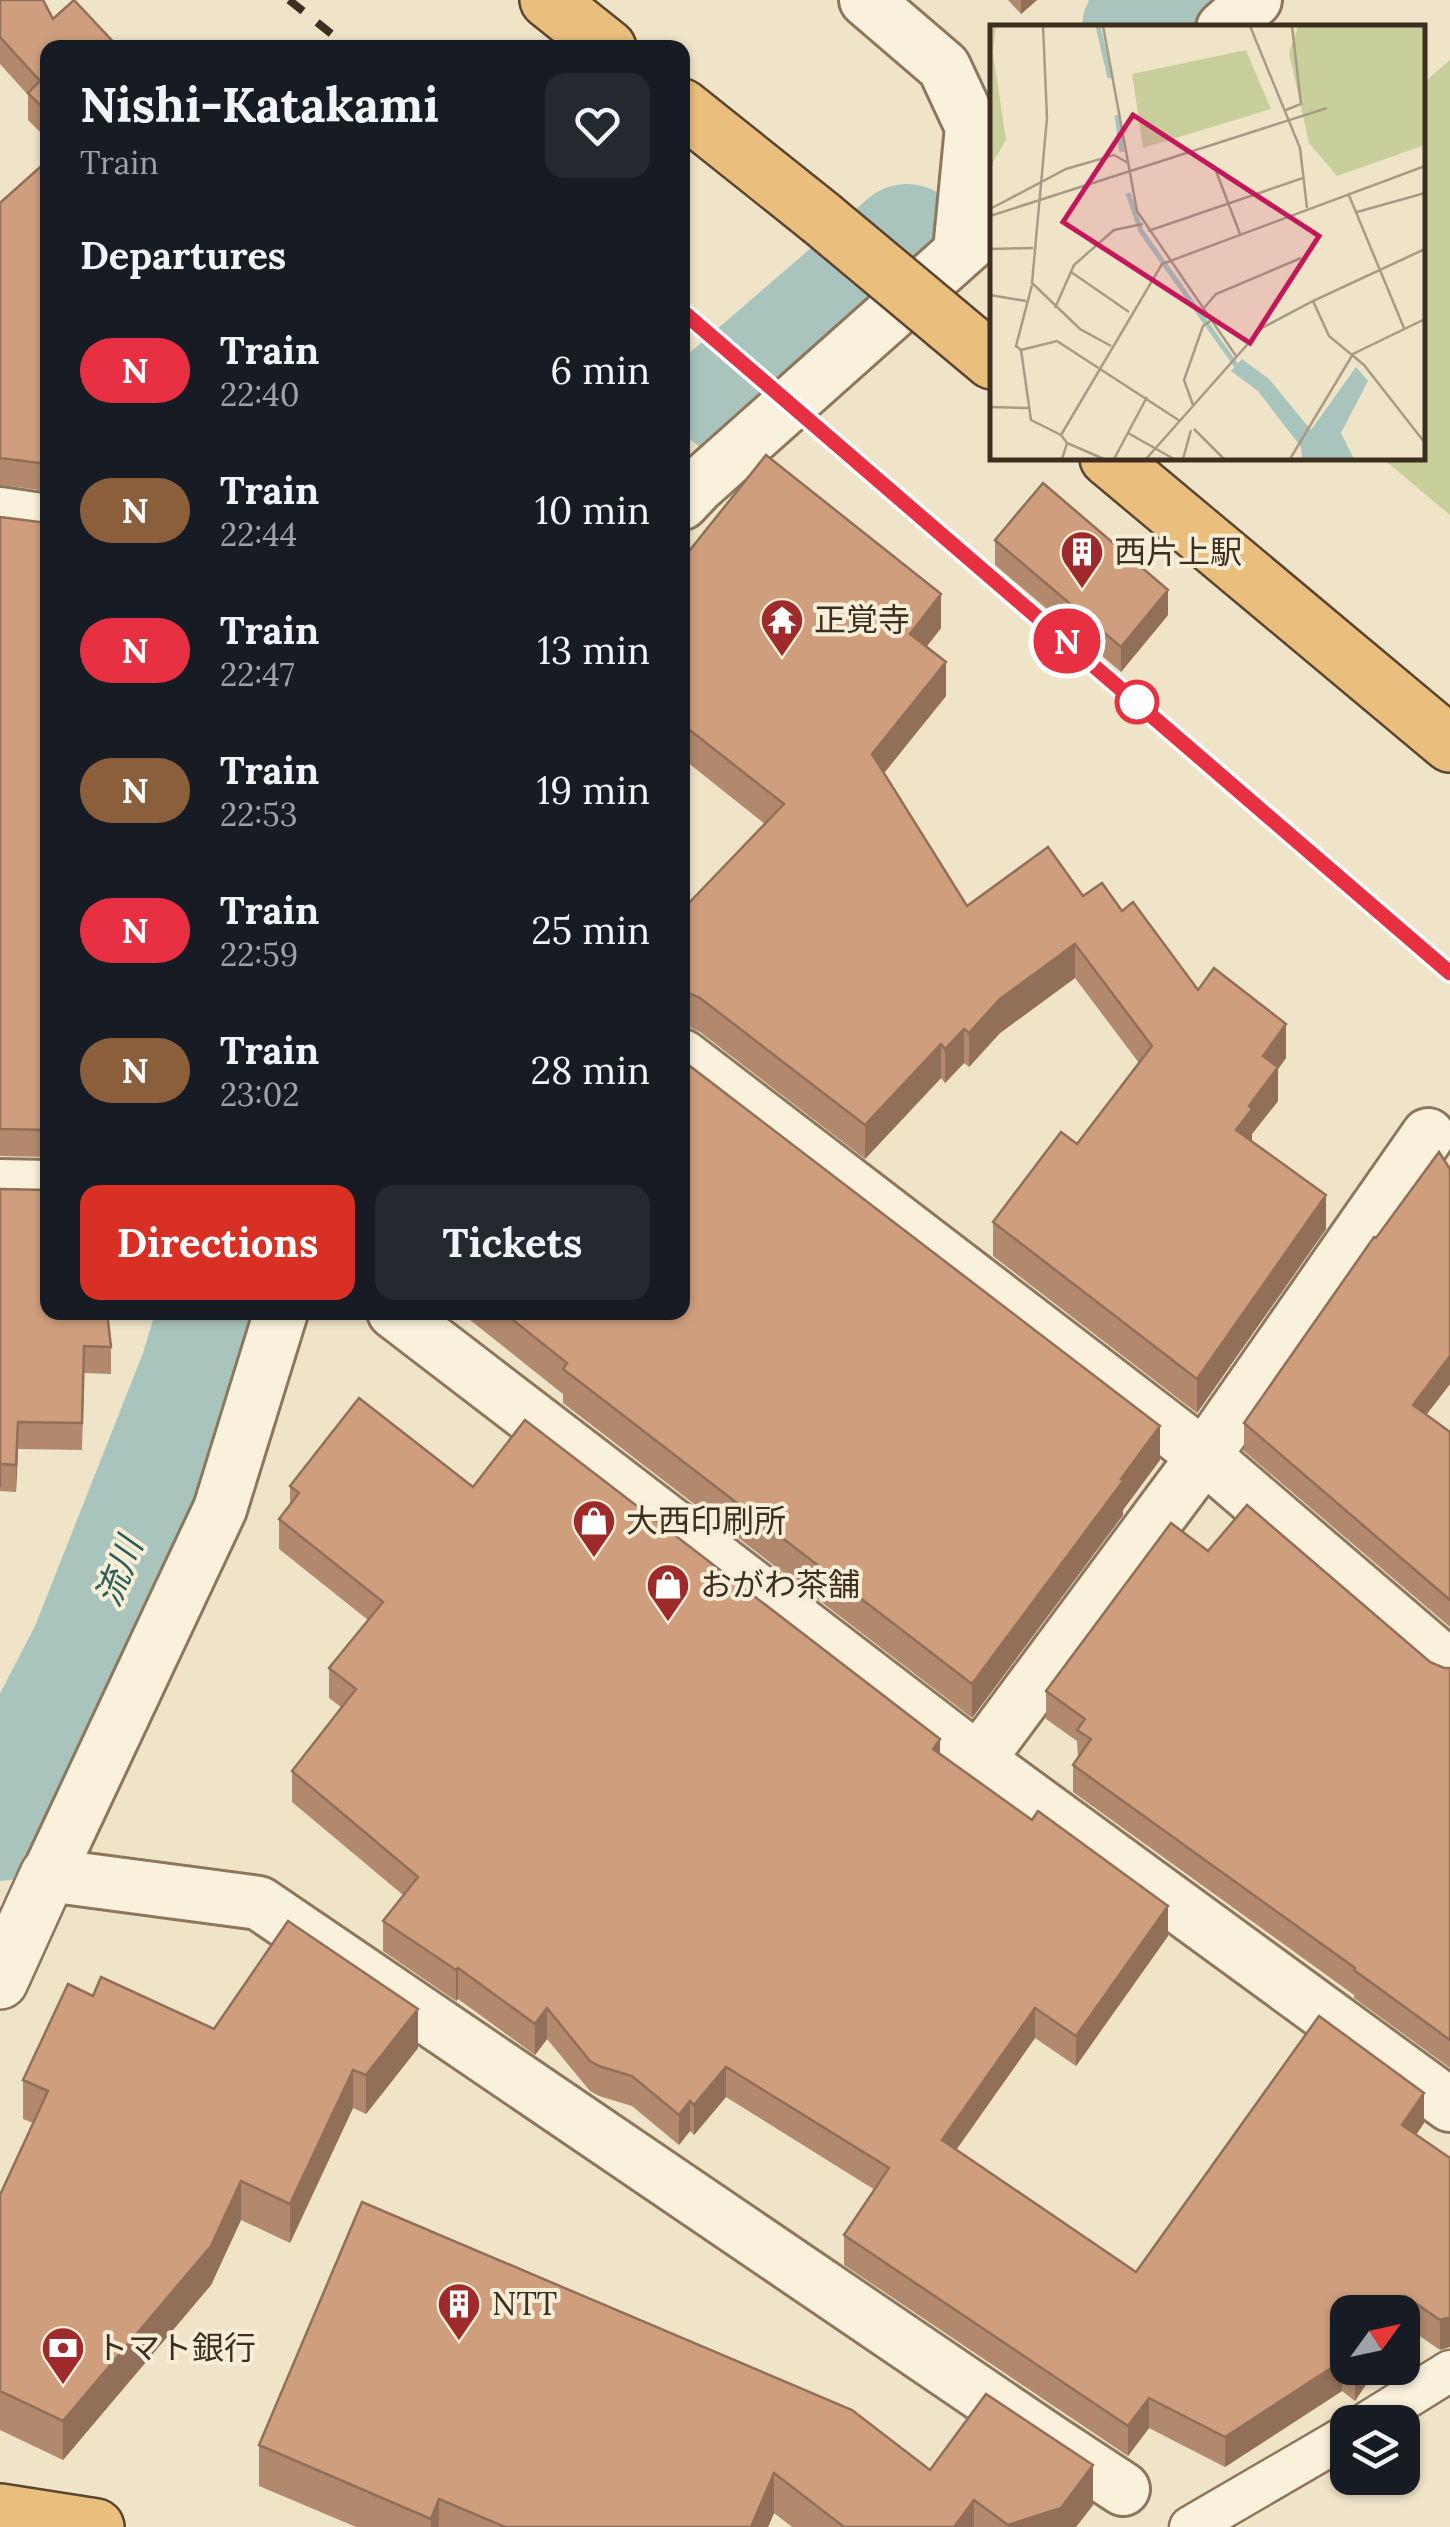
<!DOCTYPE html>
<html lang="en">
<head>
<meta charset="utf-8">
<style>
	:root { --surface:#171b24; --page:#242831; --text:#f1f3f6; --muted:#9ea1a6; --accent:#d93025 }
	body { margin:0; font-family:Lora,"Noto Sans JP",serif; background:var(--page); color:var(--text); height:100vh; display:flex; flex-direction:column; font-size:38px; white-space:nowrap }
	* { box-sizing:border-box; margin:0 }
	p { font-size:32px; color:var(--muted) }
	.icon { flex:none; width:55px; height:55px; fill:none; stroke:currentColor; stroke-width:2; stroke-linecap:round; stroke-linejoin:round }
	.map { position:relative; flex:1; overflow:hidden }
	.sheet { position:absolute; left:40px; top:40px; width:650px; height:1280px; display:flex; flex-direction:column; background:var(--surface); border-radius:20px; box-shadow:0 2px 8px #0004 }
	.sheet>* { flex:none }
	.badge { padding:0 20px; border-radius:32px; font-size:35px; line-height:65px }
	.needle { width:65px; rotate:57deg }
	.fabs { position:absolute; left:1330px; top:2295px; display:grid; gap:20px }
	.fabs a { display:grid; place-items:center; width:90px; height:90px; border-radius:20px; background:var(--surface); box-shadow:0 2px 8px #0004; font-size:50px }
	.map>.badge { position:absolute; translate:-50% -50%; box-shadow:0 0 0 5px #fff }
	h2 { padding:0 40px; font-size:38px; line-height:90px }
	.round { display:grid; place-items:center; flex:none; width:105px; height:105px; border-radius:20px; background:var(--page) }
	.headline { display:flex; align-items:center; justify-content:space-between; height:170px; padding:0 40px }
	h1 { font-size:48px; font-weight:700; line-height:75px }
	.action { display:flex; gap:20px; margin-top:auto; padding:20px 40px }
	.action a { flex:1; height:115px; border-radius:20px; background:var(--accent); color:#fff; font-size:40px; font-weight:700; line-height:115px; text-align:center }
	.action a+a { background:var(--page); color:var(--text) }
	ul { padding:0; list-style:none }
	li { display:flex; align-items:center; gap:30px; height:140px; padding:0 40px }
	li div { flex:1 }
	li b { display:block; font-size:38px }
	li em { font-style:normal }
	li .badge { min-width:110px; font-weight:700; text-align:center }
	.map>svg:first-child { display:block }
	.green { fill:#c9cf9b }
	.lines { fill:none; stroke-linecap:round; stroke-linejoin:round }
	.river { stroke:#a9c4bc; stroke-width:118 }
	.pedestrian-casing { stroke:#8d765c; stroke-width:45 }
	.minor-casing { stroke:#8d765c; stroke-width:58 }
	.tertiary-casing { stroke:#8d765c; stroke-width:60 }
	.trunk-casing { stroke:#5b4430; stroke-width:60 }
	.pedestrian { stroke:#faf1dc; stroke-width:40 }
	.minor { stroke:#faf1dc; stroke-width:52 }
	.tertiary { stroke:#faf1dc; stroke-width:55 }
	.trunk { stroke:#eabe7c; stroke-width:55 }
	.rail { stroke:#3d2e20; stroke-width:8; stroke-dasharray:18 18; stroke-linecap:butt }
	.trunk-bridge-casing { stroke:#5b4430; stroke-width:60; stroke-linecap:butt }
	.trunk-bridge { stroke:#eabe7c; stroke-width:55 }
	.wall { fill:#b2896c }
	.shaded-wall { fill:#916f58 }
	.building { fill:#cf9f7d; stroke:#916f58; stroke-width:2.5 }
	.line-casing { stroke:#fff; stroke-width:22 }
	.line { stroke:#e73042; stroke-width:15 }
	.stop-dot { fill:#fff; stroke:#e73042; stroke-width:5 }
	.labels { text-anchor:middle; stroke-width:8; stroke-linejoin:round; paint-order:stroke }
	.poi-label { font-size:32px; fill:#3d2e20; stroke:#f7eed8; text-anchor:start }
	.water-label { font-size:35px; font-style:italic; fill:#2f5d5a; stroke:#f7eed8 }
	.inset-river { fill:none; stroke:#a9c4bc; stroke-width:5 }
	.inset-road { fill:none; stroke:#a89b85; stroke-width:2.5 }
	.view { fill:#c2185b; fill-opacity:0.15; stroke:#c2185b; stroke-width:5 }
	.inset-edge { fill:none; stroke:#3d2e20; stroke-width:5 }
</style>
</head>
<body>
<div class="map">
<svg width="1450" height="2527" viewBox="0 0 1450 2527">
	<rect width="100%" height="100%" fill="#f0e4c8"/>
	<!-- green -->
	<path class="green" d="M1450,60V515L1382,458H1422L1423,83Z"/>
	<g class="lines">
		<!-- river -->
		<path class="river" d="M1141,28L1172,0
			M730,396L907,243
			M0,1822L89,1650L199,1372L217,1312"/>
		<!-- pedestrian casing -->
		<g class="pedestrian-casing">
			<path id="pedestrian" d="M1368,2422L1450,2371
				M1190,2527L1348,2435"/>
		</g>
		<!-- minor casing -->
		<g class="minor-casing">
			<path id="minor" d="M866,0L944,67L972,127L960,251
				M1223,28L1255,0
				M682,503L698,486L992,224
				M0,514L48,521
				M682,1056L1204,1456L1450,1667
				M0,1186L48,1187
				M281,1312L220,1509L48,1875L259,1903L1047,2439L1123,2489
				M394,1312L978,1760L1450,2105
				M978,1760L1204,1456L1428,1135"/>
		</g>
		<!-- tertiary casing -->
		<g class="tertiary-casing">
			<path id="tertiary" d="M0,1981L48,1875"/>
		</g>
		<!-- trunk casing -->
		<g class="trunk-casing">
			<path id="trunk" d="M548,0L608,48
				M682,107L821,218
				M949,325L992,361
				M1108,458L1450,744
				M0,2512L96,2527"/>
		</g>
		<!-- pedestrian -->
		<use href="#pedestrian" class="pedestrian"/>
		<!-- minor -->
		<use href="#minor" class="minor"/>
		<!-- tertiary -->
		<use href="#tertiary" class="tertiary"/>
		<!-- trunk -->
		<use href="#trunk" class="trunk"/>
		<!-- rail -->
		<path class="rail" d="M289,0L349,48
			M682,311L1450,973"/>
		<!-- trunk-bridge casing -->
		<g class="trunk-bridge-casing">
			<path id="trunk-bridge" d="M821,218L949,325"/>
		</g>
		<!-- trunk-bridge -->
		<use href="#trunk-bridge" class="trunk-bridge"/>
	</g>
	<!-- wall -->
	<path class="wall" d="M0,0L53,19L48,48V140L28,120V95L0,64Z
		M1008,0H1037L1021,14Z
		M48,160V491L0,485V203Z
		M0,517L48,523V1157L0,1156Z
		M995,540L1168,615L1121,672L995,565Z
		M682,560L941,628L926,647L946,696L884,773L967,906L1083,896L1122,911L1198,990L1286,1058L1278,1069V1101L1252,1134V1142L1326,1229L1197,1413L993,1256V1222L1077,1144L1139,1063L1075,978L1000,1033L969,1067L964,1063L945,1083L941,1078L865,1159L700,1032L687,1026L682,1027V905L685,907L765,824L682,758Z
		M1450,1169V1384L1426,1415L1450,1432V1627L1244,1451V1423L1376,1238Z
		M0,1189L111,1347V1374L84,1373L82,1450L18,1449L16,1492L0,1491Z
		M460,1312H682L1160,1460L1123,1510V1515L972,1718L563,1403V1394Z
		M290,1486L473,1487L940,1754L1168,1936L1076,2066L1035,2038L956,2150L1136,2272L1424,2123L1416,2135L1450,2158L1440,2350L1405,2326L1402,2330V2312H1348V2368H1377L1355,2401L1342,2391L1225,2467L1149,2428L1128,2456L844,2265V2235L875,2190L726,2097L694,2135L690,2131L679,2145L632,2106L599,2096L590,2091L547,2039L535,2055L458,1999L456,2001L383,1951V1921L403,1895L292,1802V1771L342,1708L329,1698V1668L368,1620L279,1549V1519L290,1505Z
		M1208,1551L1444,1668H1450V2068L1354,1998V1995L1073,1792V1765L1078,1758L1077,1741L1046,1719V1691Z
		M93,1996L214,2029L418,2048L366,2114L353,2108L290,2243L241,2220L211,2285L63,2460L0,2430V2195L33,2123L23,2119V2080Z
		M259,2445L930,2470L1093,2505L1076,2527H792L774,2513L768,2527H356L259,2486Z"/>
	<!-- shaded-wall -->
	<path class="shaded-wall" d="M1021,0H1037L1021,14Z
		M1168,590V615L1121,672V647Z
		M941,594V628L910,668V634Z
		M946,662V696L872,788V754Z
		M1075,944V978L1000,1033L969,1067V1033L1000,999Z
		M1286,1024V1058L1278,1069V1101L1252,1134V1143L1236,1130L1249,1106L1263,1056Z
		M964,1029V1063L945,1083V1049Z
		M941,1044V1078L865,1159V1125Z
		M1326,1195V1229L1197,1413V1379Z
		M1450,1356V1384L1413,1432V1405Z
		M18,1422V1449L16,1492V1465Z
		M1160,1426V1460L1123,1510V1515L972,1718V1684Z
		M940,1739V1769L933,1749Z
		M1168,1906V1936L1076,2066V2036Z
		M458,1968V1999L456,2001V1970Z
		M547,2008V2039L535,2055V2024Z
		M1035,2008V2038L942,2170V2140Z
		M418,2009V2048L366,2114V2075Z
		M726,2067V2097L694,2135V2105Z
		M353,2070V2108L290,2243V2204Z
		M1424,2093V2123L1402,2155V2125Z
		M690,2101V2131L679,2145V2115Z
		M241,2181V2220L211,2285L63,2460V2421Z
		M1405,2296V2326L1402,2330V2312H1394Z
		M1450,2317V2347L1440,2350V2320Z
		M1342,2361V2391L1225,2467V2437Z
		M1358,2368H1377L1355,2401V2371Z
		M1149,2398V2428L1128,2456V2426Z
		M1093,2465V2505L1076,2527H1008V2525Z
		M774,2473V2513L768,2527H751Z
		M439,2499V2527H431V2519Z
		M974,2500V2527H954Z"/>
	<!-- building -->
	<path class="building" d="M0,0H43L53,19L74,0L119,48H48V113L28,93L40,81L0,37Z
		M48,160V464L0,458V203Z
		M766,455L941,594L910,634L946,662L872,754L967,906L1048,847L1083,896L1102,883L1122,911L1133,902L1198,990L1214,968L1286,1024L1263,1056L1278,1067L1249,1106L1252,1109L1236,1130L1326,1195L1197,1379L993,1222L1061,1132L1077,1144L1152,1046L1075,944L1000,999L969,1033L964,1029L945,1049L941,1044L865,1125L700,998L687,992L682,993V905L685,907L784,804L682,724V560Z
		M1043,483L1168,590L1121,647L995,540Z
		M0,517L48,523V1130L0,1129Z
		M682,1060L1160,1426L1121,1479L1123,1481L972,1684L563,1369L567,1363L503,1312H682Z
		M1439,1152L1450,1169V1356L1413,1405L1450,1432V1600L1244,1423L1374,1237L1376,1238Z
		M0,1189L48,1190V1312H107L111,1347L84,1346L82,1423L18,1422L16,1465L0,1464V1487Z
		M359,1398L473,1487L525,1420L940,1739L933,1749L1032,1820L1038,1811L1168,1906L1076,2036L1035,2008L942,2140L1136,2272L1319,2016L1424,2093L1402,2125L1450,2158V2317L1440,2320L1405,2296L1394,2312H1348V2365L1342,2361L1225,2437L1149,2398L1128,2426L844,2235L889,2168L726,2067L694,2105L690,2101L679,2115L632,2076L599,2066L590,2061L547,2008L535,2024L458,1968L456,1970L383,1921L418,1877L292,1771L356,1689L329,1668L383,1602L279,1519L299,1493L290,1486Z
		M1247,1505L1430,1662L1444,1668H1450V2040L1354,1970L1355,1968L1073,1765L1091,1739L1077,1730L1085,1719L1046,1691L1171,1523L1208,1551Z
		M288,1921L418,2009L366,2075L353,2070L290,2204L241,2181L211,2246L63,2421L0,2391V2195L48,2091L23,2080L68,1984L93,1996L101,1977L214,2029Z
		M362,2202L852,2410L930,2470L986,2394L1093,2465L1061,2508L1008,2525L974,2500L954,2527H844L774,2473L751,2527H505L439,2499L431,2519L259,2445Z"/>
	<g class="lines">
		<!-- line casing -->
		<g class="line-casing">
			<path id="line" d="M682,311L1450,973"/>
		</g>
		<!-- line -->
		<use href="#line" class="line"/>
	</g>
	<!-- icons -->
	<defs>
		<g id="building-pin" transform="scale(2.25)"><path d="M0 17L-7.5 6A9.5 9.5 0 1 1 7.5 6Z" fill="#9e2a2b" stroke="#f7eed8"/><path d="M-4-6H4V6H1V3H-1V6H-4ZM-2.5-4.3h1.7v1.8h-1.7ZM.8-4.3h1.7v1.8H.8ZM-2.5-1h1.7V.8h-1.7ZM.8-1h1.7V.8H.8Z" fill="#fff"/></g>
		<g id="temple-pin" transform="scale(2.25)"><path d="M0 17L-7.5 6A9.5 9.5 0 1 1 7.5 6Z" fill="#9e2a2b" stroke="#f7eed8"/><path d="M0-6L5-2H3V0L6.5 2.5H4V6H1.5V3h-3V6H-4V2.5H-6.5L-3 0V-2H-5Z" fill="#fff"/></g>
		<g id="shop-pin" transform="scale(2.25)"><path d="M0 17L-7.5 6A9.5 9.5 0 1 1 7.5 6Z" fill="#9e2a2b" stroke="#f7eed8"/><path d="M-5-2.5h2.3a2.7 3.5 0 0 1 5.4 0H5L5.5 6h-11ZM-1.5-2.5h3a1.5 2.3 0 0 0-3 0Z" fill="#fff"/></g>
		<g id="bank-pin" transform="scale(2.25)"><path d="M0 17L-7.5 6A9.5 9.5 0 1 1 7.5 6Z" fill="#9e2a2b" stroke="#f7eed8"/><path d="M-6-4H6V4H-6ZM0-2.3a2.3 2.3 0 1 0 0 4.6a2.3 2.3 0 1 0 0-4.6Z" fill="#fff"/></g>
	</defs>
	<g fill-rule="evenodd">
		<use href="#building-pin" x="1082" y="552"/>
		<use href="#temple-pin" x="782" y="620"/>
		<use href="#shop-pin" x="594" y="1521"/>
		<use href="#shop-pin" x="668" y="1585"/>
		<use href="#building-pin" x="459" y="2304"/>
		<use href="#bank-pin" x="63" y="2348"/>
	</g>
	<!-- markers -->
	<circle class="stop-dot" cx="1137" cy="702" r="20"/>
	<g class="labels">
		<!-- poi labels -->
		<g class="poi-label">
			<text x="1114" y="563">西片上駅</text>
			<text x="814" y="631">正覚寺</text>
			<text x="626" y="1532">大西印刷所</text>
			<text x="700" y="1596">おがわ茶舗</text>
			<text x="492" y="2315">NTT</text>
			<text x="96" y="2359">トマト銀行</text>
		</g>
		<!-- water labels -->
		<g class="water-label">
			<text transform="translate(119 1572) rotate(-69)" y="12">流川</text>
		</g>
	</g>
	<!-- overview -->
	<g transform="translate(990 25)">
		<rect width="435" height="435" fill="#f0e4c8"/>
		<path d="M0,1H6L3,28L16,115L0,142ZM308,1H435V120L347,151L319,118L299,28ZM256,25L281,84L153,123L142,49Z" fill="#c9cf9b"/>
		<path d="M252,334L279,354L321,405L366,342L378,356L351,408L364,434H312L311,422L268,366L241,346Z" fill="#a9c4bc"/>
		<path class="inset-river" d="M108,1L120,53M127,90L132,127M138,168L151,206L248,343"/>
		<path class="inset-road" d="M53,1L57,93L42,258L90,304L121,321M113,1L147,186L246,331M260,1L310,123L317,183M296,85L311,79L302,1M226,146L250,209M358,168L414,303M0,184L76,144L124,130L138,138M367,187L435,168M0,191L337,83M158,206L313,153M0,224L43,223M81,247L139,287M0,270L36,276M323,276L435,224M65,283L84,240L124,205L153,199M214,283L226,269L311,233M31,325L26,321L42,260M203,380L194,355L213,301L222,295M0,382L39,383M204,404L234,434M138,408L184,434M71,410L41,395L31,325L67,316L190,396M77,418L114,434M72,434L77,418L71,410L172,239L435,141M124,434L157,372M156,434L272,303L323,276L339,311L374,340L435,418M193,434L201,405M300,434L363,329L435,294"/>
		<path class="view" d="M143,90L329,211L260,318L73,197Z"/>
		<rect width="435" height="435" class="inset-edge"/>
	</g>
</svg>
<div class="fabs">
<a><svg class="needle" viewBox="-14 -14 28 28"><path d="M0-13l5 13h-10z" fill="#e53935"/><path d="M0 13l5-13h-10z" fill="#9ea1a6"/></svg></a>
<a><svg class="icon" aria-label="layers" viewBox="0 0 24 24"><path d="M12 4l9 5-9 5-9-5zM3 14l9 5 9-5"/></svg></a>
</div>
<b class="badge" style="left:1067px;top:641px;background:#e73042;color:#fff">N</b>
<section class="sheet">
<div class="headline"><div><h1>Nishi-Katakami</h1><p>Train</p></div><a class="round"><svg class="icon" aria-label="heart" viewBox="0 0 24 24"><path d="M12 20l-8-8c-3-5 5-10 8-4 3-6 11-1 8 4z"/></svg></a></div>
<h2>Departures</h2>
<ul>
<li><span class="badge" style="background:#e73042;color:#fff">N</span><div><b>Train</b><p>22:40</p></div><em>6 min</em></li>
<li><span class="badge" style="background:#8b5e3c;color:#fff">N</span><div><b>Train</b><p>22:44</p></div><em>10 min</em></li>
<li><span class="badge" style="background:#e73042;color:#fff">N</span><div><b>Train</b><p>22:47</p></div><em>13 min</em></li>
<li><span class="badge" style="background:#8b5e3c;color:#fff">N</span><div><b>Train</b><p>22:53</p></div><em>19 min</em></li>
<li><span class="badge" style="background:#e73042;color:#fff">N</span><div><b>Train</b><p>22:59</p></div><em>25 min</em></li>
<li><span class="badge" style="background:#8b5e3c;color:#fff">N</span><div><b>Train</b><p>23:02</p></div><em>28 min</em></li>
</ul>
<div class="action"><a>Directions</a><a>Tickets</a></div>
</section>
</div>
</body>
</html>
